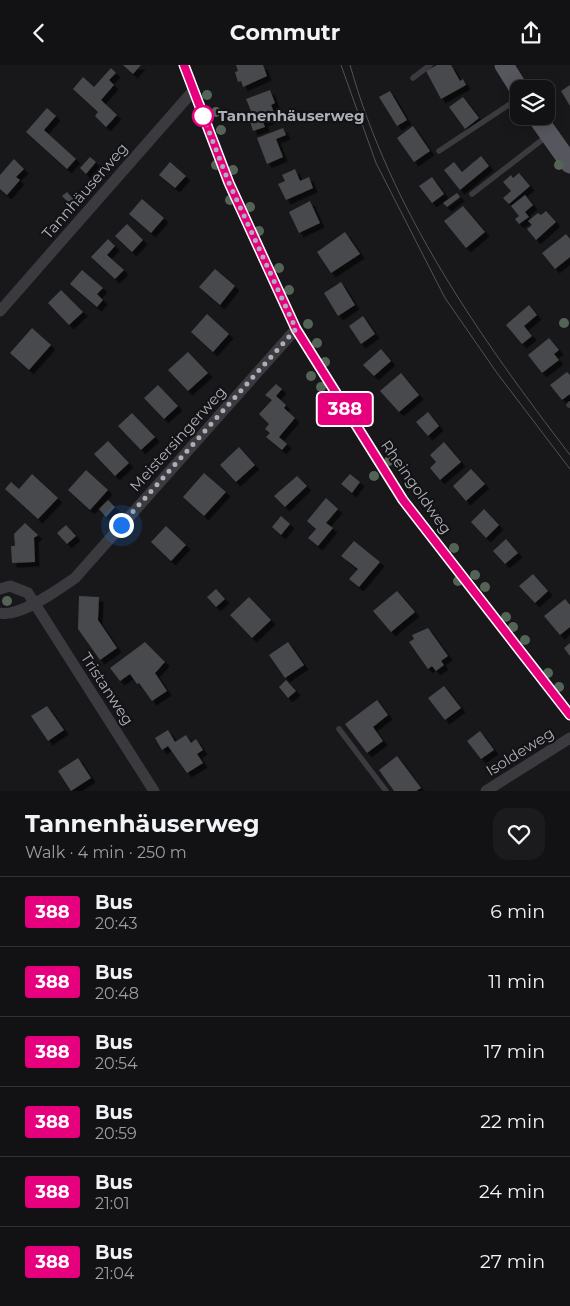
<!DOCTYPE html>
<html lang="en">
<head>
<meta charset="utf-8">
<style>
	:root { --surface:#121214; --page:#1b1b1d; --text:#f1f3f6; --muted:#9c9ea0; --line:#313234 }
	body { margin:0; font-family:Montserrat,sans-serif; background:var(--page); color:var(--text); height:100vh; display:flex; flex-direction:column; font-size:19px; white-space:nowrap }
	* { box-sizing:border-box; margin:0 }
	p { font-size:16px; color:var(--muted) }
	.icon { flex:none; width:28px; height:28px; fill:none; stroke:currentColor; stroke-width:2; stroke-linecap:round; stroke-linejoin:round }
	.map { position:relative; height:726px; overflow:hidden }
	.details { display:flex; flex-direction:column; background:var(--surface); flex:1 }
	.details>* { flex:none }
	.badge { padding:0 10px; border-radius:4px; font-size:18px; line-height:32px }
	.tools { position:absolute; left:510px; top:15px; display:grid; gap:10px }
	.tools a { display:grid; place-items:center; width:45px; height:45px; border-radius:10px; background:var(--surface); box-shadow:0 2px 12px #0003,0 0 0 1px var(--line); font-size:25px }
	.you { position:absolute; width:25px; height:25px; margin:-12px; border:4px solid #fff; border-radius:50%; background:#1a73e8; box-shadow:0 0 0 8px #1a73e833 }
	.map>.badge { position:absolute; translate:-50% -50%; box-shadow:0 0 0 2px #fff }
	.round { display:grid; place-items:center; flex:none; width:52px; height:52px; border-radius:15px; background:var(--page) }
	.head { display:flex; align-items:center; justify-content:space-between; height:85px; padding:0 25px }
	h1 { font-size:24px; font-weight:700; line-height:38px }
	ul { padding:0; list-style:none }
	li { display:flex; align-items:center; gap:15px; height:70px; padding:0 25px; border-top:1px solid var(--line) }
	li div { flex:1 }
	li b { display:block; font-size:19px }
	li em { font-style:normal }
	li .badge { min-width:55px; font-weight:700; text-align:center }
	header { display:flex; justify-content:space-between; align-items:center; height:65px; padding:0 25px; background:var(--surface); font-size:22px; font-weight:700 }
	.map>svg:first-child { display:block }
	.building { fill:#47484d; filter:url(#shadow) }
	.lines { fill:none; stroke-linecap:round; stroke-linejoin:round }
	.lane { stroke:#3a3a3f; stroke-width:5.5 }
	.street { stroke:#3a3a3f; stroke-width:11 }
	.primary { stroke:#56575e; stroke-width:19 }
	.tram { stroke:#515258; stroke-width:1 }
	.tree { fill:#536456 }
	.line-casing { stroke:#fff; stroke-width:11 }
	.line { stroke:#e6007e; stroke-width:8 }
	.walk { stroke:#acafb9; stroke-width:5; stroke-dasharray:0 9 }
	.stop-dot { fill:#fff; stroke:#e6007e; stroke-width:2.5 }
	.labels { text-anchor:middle; stroke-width:4.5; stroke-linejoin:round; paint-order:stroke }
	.stop-label { font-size:15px; font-weight:bold; fill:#acafb9; stroke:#131315; text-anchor:start }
	.street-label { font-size:15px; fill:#acafb9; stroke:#131315 }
</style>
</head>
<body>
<header><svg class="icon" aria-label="back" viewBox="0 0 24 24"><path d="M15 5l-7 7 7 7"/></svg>Commutr<svg class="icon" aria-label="share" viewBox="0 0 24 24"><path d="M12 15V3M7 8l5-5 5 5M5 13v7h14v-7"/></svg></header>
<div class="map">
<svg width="570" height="726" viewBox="0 0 570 726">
	<defs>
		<filter id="shadow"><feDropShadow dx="4.5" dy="4.5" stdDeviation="0" flood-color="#0009"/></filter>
	</defs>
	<rect width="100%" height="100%" fill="#18181a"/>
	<!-- building -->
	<path class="building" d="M123,0H141L133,9Z
		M236,0H263L267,11L243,22L241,16L238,17L235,7L238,6Z
		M437,0H451L460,16L463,14L466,20L441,34L426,6Z
		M111,3L116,8L109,15L114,20L101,35L117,50L106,62L95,51L98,47L73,24L83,12L94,22Z
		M570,20V41L561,26Z
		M270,25L275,38L271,40L276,52L263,57L265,62L253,66L247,47L251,46L246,34Z
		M390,26L407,55L397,61L379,32Z
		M463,32L479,53L465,64L449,42Z
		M47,43L56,51L44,65L76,94L67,104L26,67Z
		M413,61L430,86L414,97L397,73Z
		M283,63L286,70L276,74L283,92L267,99L257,73Z
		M481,91L489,101L460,125L444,105L454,97L462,107Z
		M90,92L96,97L86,109L80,103Z
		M14,94L24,104L16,112L20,115L7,130L0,124V110Z
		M170,97L186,111L175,123L159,110Z
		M295,104L300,116L309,112L313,123L286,135L278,119L285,116L282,110Z
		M519,108L530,121L509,139L503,133L511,126L503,117L511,110L513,113Z
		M432,112L444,129L432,138L419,121Z
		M67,127L75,136L71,140L62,131Z
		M457,128L460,132L447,142L443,138Z
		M525,130L533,140L525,147L529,152L519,159L515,154L519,151L511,141Z
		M142,134L164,153L151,168L129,149Z
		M310,136L320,158L299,168L289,147Z
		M463,141L485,167L466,183L444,156Z
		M546,146L556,157L536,175L527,164L532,160L528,156L538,148L541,150Z
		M127,159L143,175L132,187L115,171Z
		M345,167L360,189L331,208L317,187Z
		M566,169L570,174V192L555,204L542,188Z
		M108,174L115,181L107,190L124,205L115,214L91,192Z
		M215,204L235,221L220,240L199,222Z
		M82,205L103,223L97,229L103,235L97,242L70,219Z
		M341,217L355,240L338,251L324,228Z
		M61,225L83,247L69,260L48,238Z
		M529,240L537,250L524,261L532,271L522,279L506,260Z
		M207,249L229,269L213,287L191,267Z
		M363,251L375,269L361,279L349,261Z
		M32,263L51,280L29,305L10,288Z
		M549,273L559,285L554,289L559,295L542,308L528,290Z
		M381,284L391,296L374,311L363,300Z
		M188,287L208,308L188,326L168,305Z
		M567,307L570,310V329L562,335L550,320Z
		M401,308L419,330L399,347L380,326Z
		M276,319L282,324L276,331L286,340L284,343L295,353L279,372L287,379L282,385L266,372L270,368L265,364L269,359L259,349L272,335L265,330Z
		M158,320L178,341L164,354L144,333Z
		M428,347L439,361L428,371L416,357Z
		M132,348L155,372L141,385L118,361Z
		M108,376L129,398L115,411L94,389Z
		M444,377L461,397L440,415L430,403L436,397L430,390Z
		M239,382L255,400L236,417L220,400Z
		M471,404L485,419L466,436L453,421Z
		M86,405L108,425L90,445L68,425Z
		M204,408L226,427L204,451L183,432Z
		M32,409L58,433L38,454L5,424L11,417L19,424Z
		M350,409L360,417L352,428L341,419Z
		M297,411L307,421L285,442L274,431Z
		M326,433L338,444L326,458L333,463L318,481L308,473L316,464L307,456Z
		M108,435L115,442L106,452L99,444Z
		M484,444L499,460L486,473L471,457Z
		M281,451L290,459L281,470L272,462Z
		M25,458L38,470L34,473L35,497L12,498L11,481H15L14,469Z
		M66,460L76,471L67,479L57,468Z
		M166,461L186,480L171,496L151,477Z
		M506,474L518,488L505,499L493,486Z
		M354,476L380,497L359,522L349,514L358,504L341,491Z
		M533,509L548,526L535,538L519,521Z
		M216,524L225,534L216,542L207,532Z
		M397,526L415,547L391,567L373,546Z
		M79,531L99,532L98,555L117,583L100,595L78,564Z
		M249,532L271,555L252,573L230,550Z
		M565,534L570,540V562L560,570L544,551Z
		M428,563L448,591L441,596L444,600L436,606L432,601L428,604L409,577L414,574L412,570Z
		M145,577L165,597L155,608L167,626L152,636L139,618L137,619L130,609L120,616L110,603Z
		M288,577L304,600L285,613L269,590Z
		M570,578V591L564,583Z
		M286,615L296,626L288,633L279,622Z
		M444,621L461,643L445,655L428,633Z
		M377,635L388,650L373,662L383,676L367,688L345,659Z
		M47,641L64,665L48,676L31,651Z
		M168,665L175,677L186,670L191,678L196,674L203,685L197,689L203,698L187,708L168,681L162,685L155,673Z
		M480,666L494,685L481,694L467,676Z
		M397,691L421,723L416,726H394L379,705Z
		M78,693L91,713L71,726L58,706Z"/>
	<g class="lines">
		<!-- lane -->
		<path class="lane" d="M413,13L430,0
			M439,86L519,33
			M472,129L547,71
			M569,340L570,339
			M339,664L386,726"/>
		<!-- street -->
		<path class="street" d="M184,0L229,118L296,264L403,435L570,650
			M0,246L193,26
			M0,524L10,521L28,528L154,726
			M0,548C19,553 59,524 75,513L296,264
			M486,726L570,673"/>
		<!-- primary -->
		<path class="primary" d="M504,0L519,24
			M536,51L570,99"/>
		<!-- tram -->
		<path class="tram" d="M341,0L376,98L445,233L497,308L570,404
			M350,0C391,146 479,271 570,390"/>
	</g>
	<!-- trees -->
	<g class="tree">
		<circle cx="207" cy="30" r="5"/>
		<circle cx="216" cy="47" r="5"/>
		<circle cx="221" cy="65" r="5"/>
		<circle cx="216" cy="100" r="5"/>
		<circle cx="559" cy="100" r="5"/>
		<circle cx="233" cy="105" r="5"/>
		<circle cx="230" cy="135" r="5"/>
		<circle cx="250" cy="142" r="5"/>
		<circle cx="259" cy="166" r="5"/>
		<circle cx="279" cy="203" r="5"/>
		<circle cx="289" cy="225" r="5"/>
		<circle cx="564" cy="258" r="5"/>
		<circle cx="308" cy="259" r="5"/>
		<circle cx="317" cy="278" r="5"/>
		<circle cx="325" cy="297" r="5"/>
		<circle cx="311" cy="311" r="5"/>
		<circle cx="321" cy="322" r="5"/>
		<circle cx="354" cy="346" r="5"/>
		<circle cx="389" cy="396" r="5"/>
		<circle cx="374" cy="411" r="5"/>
		<circle cx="454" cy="483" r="5"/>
		<circle cx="475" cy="510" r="5"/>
		<circle cx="458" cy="516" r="5"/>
		<circle cx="485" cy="522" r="5"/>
		<circle cx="7" cy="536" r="5"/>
		<circle cx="506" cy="552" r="5"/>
		<circle cx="513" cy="562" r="5"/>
		<circle cx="525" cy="575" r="5"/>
		<circle cx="548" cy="608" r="5"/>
		<circle cx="559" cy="622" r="5"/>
	</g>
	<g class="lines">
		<!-- line casing -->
		<g class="line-casing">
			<path id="line" d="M184,0L229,118L296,264L403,435L570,650"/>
		</g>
		<!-- line -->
		<use href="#line" class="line"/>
		<!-- walk -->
		<path class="walk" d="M121,460L296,264L229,118L203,51"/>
	</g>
	<!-- markers -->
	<circle class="stop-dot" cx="203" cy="51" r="10"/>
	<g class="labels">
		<!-- stop labels -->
		<g class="stop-label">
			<text x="218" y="56">Tannenhäuserweg</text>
		</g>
		<!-- street labels -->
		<g class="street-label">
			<text transform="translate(85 126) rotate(-49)" y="5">Tannhäuserweg</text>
			<text transform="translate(178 374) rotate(-48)" y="5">Meistersingerweg</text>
			<text transform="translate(416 422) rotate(55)" y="5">Rheingoldweg</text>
			<text transform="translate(107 624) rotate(57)" y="5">Tristanweg</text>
			<text transform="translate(520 687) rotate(-32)" y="5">Isoldeweg</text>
		</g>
	</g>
</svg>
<div class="tools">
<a><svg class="icon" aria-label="layers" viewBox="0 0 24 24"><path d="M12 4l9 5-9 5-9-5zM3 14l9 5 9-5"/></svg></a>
</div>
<div class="you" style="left:121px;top:460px"></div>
<b class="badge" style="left:345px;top:344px;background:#e6007e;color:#fff">388</b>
</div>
<section class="details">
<div class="head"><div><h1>Tannenhäuserweg</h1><p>Walk · 4 min · 250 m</p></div><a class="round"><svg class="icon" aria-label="heart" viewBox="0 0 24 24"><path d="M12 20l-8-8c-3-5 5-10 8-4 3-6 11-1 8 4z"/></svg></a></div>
<ul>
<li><span class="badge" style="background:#e6007e;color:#fff">388</span><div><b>Bus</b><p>20:43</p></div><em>6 min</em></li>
<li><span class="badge" style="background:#e6007e;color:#fff">388</span><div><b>Bus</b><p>20:48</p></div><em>11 min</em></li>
<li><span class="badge" style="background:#e6007e;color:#fff">388</span><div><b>Bus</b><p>20:54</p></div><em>17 min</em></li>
<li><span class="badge" style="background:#e6007e;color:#fff">388</span><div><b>Bus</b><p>20:59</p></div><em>22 min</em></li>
<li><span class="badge" style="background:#e6007e;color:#fff">388</span><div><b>Bus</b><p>21:01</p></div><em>24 min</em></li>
<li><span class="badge" style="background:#e6007e;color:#fff">388</span><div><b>Bus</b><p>21:04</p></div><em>27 min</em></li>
</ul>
</section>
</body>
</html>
